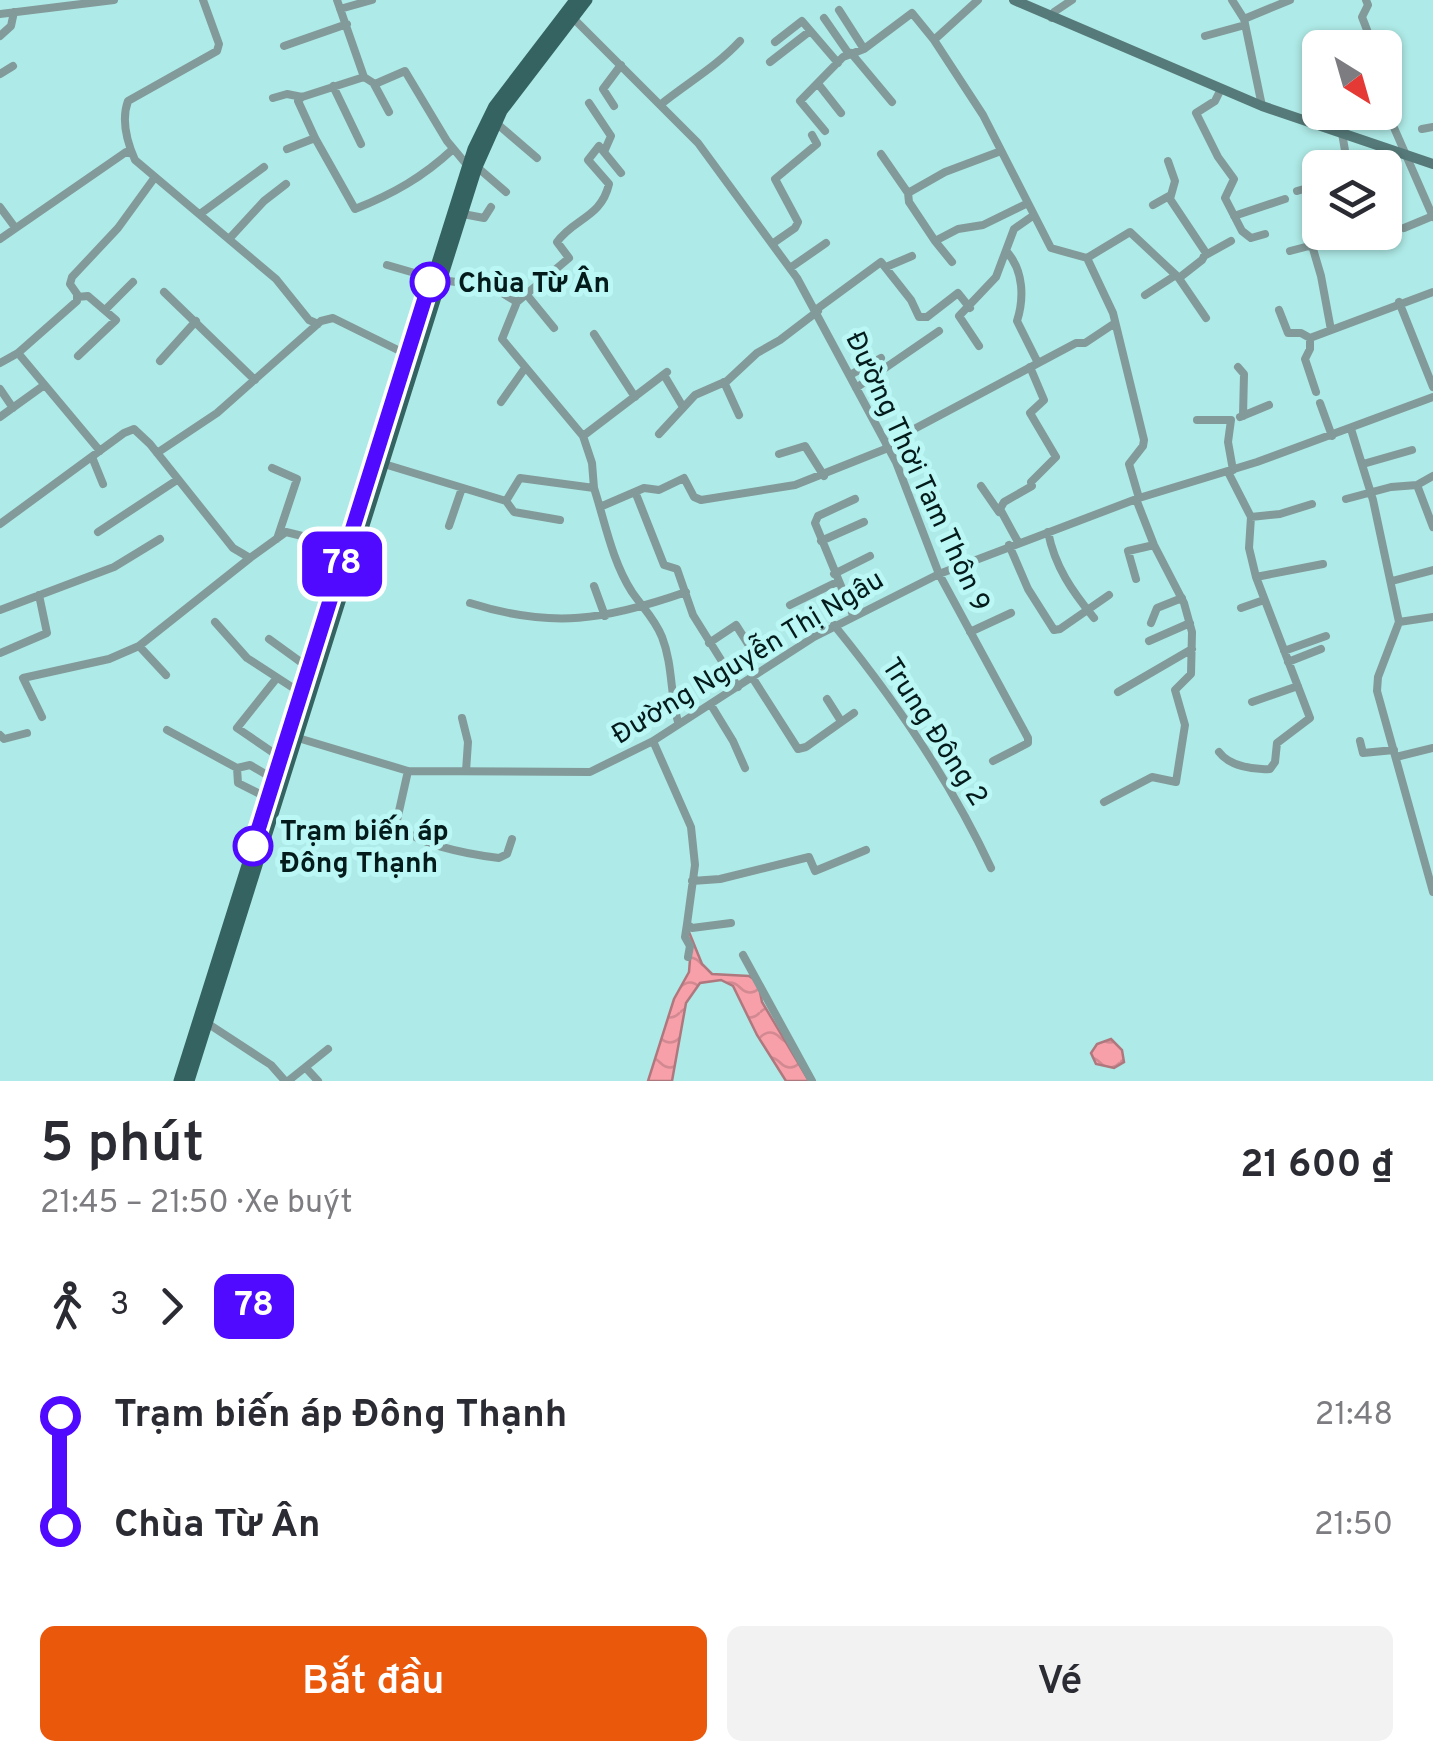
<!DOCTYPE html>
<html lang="vi">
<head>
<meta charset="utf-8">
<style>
	:root { --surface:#fff; --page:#f2f2f3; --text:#2b2b33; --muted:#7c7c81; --accent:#ea580c }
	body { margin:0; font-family:Overpass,sans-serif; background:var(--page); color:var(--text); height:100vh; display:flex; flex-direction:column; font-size:38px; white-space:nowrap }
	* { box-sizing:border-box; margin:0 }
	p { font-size:32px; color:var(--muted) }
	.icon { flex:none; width:55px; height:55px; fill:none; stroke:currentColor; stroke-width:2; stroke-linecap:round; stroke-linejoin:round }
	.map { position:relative; height:1081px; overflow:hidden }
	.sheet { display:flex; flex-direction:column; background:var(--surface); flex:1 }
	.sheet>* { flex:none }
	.badge { padding:0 20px; border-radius:15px; font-size:35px; line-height:65px }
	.needle { width:65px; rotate:143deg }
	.tools { position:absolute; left:1302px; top:30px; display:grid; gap:20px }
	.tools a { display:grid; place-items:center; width:100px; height:100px; border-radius:15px; background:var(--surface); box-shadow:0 2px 8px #0004; font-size:50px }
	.map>.badge { position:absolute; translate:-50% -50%; box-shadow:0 0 0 5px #fff }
	.legs { display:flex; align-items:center; gap:15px; height:110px; padding:0 40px; font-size:32px }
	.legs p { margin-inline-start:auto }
	.summary { display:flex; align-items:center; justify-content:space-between; height:170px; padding:0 40px }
	h1 { font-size:55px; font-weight:600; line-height:75px }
	.primary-button { display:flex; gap:20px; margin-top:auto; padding:20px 40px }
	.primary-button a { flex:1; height:115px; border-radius:15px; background:var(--accent); color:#fff; font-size:40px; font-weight:600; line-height:115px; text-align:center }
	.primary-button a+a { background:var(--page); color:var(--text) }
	ul { padding:0 40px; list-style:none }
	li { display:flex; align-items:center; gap:35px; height:110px; font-size:38px }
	li i { display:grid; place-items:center; width:15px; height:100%; margin:0 12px; background:currentColor }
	li i::after { content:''; width:25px; height:25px; margin:-12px; border:8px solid; border-radius:50%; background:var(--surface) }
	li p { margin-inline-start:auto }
	li:first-child i { background:linear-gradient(#0000 50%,currentColor 0) }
	li:last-child i { background:linear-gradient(currentColor 50%,#0000 0) }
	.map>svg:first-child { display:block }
	.water { fill:url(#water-waves); stroke:#ae787e; stroke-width:2.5 }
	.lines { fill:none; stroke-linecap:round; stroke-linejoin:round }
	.minor { stroke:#829a99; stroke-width:8 }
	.secondary { stroke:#567a79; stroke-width:10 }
	.primary { stroke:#346362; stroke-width:11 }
	.line-1-casing { stroke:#fff; stroke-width:22 }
	.line-1 { stroke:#4f0aff; stroke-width:15 }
	.stop-1-dot { fill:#fff; stroke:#4f0aff; stroke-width:5 }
	.labels { text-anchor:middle; stroke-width:10; stroke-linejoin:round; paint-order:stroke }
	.stop-label { font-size:28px; font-weight:bold; fill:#041b1b; stroke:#bbf7f5; text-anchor:start }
	.street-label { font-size:28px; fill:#041b1b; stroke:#bbf7f5 }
</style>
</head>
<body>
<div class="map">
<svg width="1433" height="1081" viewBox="0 0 1433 1081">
	<defs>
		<pattern id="water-waves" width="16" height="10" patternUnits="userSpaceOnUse" patternTransform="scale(2.5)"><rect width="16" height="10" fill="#f7a0a9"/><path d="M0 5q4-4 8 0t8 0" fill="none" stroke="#d28991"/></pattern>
	</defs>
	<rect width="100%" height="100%" fill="#aeeae7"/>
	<!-- water -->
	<path class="water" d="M689,932L702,964L712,974L749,976L758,982L762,1002L809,1081H786L757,1035L733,986L721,980L700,983L686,1003L672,1081H648L674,999L689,972L691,947L686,937Z
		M1111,1039L1122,1050L1124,1062L1114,1068L1096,1064L1091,1053L1097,1044Z"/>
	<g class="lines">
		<!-- minor -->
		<path class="minor" d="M203,0L219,44L217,51L128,101C121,120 127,142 135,160L276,279L309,320L318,324
			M978,0L934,40L983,115L1051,248L1087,258L1113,313L1144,440L1143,446L1129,464L1139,498
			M1232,0L1244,19
			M1366,0L1368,5L1362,17L1374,48
			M340,9L372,0
			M839,10L864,49
			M0,14L114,0
			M573,18L698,143L797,278L896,462L939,574L1028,738V743L993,761
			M824,18L849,54
			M1052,18L1054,12L1072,0
			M0,36L11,26L14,12
			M1205,36L1245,25
			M775,42L802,21L838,63
			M284,46L347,24
			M851,53L892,102
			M770,62L810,31
			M1385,66L1389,82L1388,114L1433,217
			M0,74L13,66
			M364,77L375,84L405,71L447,141L467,165
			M374,84L389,112
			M819,85L841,113
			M333,86L361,144
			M1221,89L1215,101L1196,113L1218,157L1234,179L1225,198L1242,231L1251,238L1265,234
			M273,98L287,94L302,97L364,77L337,0
			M589,103L611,136L604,152
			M660,105C687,83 716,67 740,41
			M614,106L603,89L621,65
			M1262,106L1244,19L1290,0
			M495,122L537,158
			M1422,129L1433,127
			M825,131L800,101L843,57L864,49L912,13L934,40
			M1342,133L1348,168
			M315,138L355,209C393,194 423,177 453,149
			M287,149L315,138L298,101L302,97
			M881,154L908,193L945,172L1001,151
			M1168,161L1175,181L1170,199L1206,253L1202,260L1179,278
			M477,167L506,192
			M1297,191L1311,187L1320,189
			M908,193L909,202L935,241L958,229L983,225L1028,203
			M1153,205L1169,196
			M0,207L14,226
			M200,214L264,167
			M463,214L484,218L491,207
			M1234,216L1285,199
			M1314,219L1307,225L1308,232L1321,276L1331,330
			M1404,228L1433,216
			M1368,232V236
			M0,239L126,152L132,154
			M229,239L264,201L286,184
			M935,241L952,262
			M772,244L795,228L798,222L775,179L817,144L812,135
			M1290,251L1313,245
			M1007,252C1024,271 1024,299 1017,321L1038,363
			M1204,256L1231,241
			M1087,258L1130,232L1178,277L1206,318
			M387,265L432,278
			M886,267L912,256
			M790,268L826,243
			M442,280L470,284L486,283L517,302L569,258L557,242C574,218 601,218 609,184L588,160L599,146L621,173
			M164,292L255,380
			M527,295L554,328
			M1145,295L1176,275
			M77,297L88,296L116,320L78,356
			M517,302L502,339L583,436
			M1399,302L1433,387
			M817,309L881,262L911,300L919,317H927L958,293L970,308
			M105,310L133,282
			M1279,310L1288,333H1301L1310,338
			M594,334L635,397
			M979,346L959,316L996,277L1014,229L1034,215
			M160,361L196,321
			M0,363L18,353
			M1238,367L1244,374L1243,416
			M664,375L683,407
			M850,375L881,358
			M724,382L739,415
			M856,388L939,331
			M0,389L13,408
			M1316,392L1305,359L1310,349V338L1433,292
			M501,402L525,368
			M1320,403L1332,436
			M0,417L43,386
			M1240,417L1269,405
			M1197,420H1231L1228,442L1233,470
			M1351,429L1373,500L1399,622L1378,677L1377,691L1433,892
			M659,434L695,395L727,381L757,353L780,340L818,311
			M886,444L1076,343H1085L1115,323
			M100,451L18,353L77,301V294L70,284L72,277L118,228L155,177
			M157,453L217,413L321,321L333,318L408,355
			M779,454L805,446L824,476
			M92,457L103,484
			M384,464L506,501L520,478L594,488C605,522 612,561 632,592C643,608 655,619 662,637C673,665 670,694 678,722
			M1363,464L1412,450
			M272,468L297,479L277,539
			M1417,485L1433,476
			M981,486L999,512
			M594,488L592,463L583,436L667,372
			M636,494L664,565L677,569L693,615L738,687
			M1346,499L1391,487L1417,485L1433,527
			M506,501L514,512L560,520
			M600,507L644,488L659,490L684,478L694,497L701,500L795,485L888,448
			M1251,517L1280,514L1312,504
			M0,524L124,433L134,429L150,444L233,548L250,558L286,532L347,547
			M449,526L462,488
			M98,532L177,480
			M1048,532C1055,567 1072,591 1094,618
			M821,541L864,522
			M1018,542L1000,509L1004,502L1032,486L1031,482L1056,457L1030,413L1044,400L1030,367
			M1009,545L1028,589L1054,630L1060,629L1109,595
			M834,574L870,556
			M1256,577L1323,564
			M1136,579L1128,551L1154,545
			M1392,581L1433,570
			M594,586L605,616
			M470,603C552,629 606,620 686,592
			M790,605L837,582
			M1241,608L1264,600
			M0,610L114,567L160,539
			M853,615L815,523L818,516L855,499
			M215,622L247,658L301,693
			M1399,622L1433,617
			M1151,623L1157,608L1182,598
			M834,625C895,700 950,780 991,868
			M970,632L1011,613
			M269,639L309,668
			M1149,641L1190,623
			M709,643L736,625L750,647
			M139,646L166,675
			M1284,651L1326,636
			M0,653L47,633L39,595
			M1288,662L1321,649
			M752,677L798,749L806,747L854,713
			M276,679L237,728L281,758
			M1118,692L1192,649
			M827,699L841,721
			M1252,702L1298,686
			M711,705L733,741L745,768
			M42,717L23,678L109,659L139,646L250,558
			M462,718L468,742L466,771
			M167,730L237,768L250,765L274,779
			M0,735L4,739L27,733
			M298,738L408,771L590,772L653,741L814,637L939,574L1139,498L1257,462L1433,397
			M653,741L691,827L695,865L687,924L692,928L731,923
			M1360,741L1363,753L1394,750
			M1219,752C1229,766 1254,770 1270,769L1275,762L1277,743L1310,718L1256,577L1249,548L1251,517L1228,472
			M1396,757L1433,748
			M237,768L238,783L268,798
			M408,771L397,820C405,844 474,855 499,858L507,854L512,839
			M1104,802L1152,777L1176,782L1185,725L1175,690L1191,674L1192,632L1184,603L1154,545L1136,499
			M692,881L720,879L809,857L815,871L866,850
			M687,924L685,937L690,946L688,957
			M743,955L812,1081
			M207,1023L271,1065L285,1081
			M306,1068L318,1081
			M288,1081L328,1049"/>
		<!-- secondary -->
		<path class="secondary" d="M1014,0L1262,106L1433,164"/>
		<!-- primary -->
		<path class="primary" d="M179,1081L473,149L494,106L575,0
			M189,1081L477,167L502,111L587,0"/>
	</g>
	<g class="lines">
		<!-- line-1 casing -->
		<g class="line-1-casing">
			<path id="line-1" d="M253,846L430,282"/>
		</g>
		<!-- line-1 -->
		<use href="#line-1" class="line-1"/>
	</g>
	<!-- markers -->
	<g class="stop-1-dot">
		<circle cx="430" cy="282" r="18"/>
		<circle cx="253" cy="846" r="18"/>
	</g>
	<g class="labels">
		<!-- stop labels -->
		<g class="stop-label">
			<text x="458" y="292">Chùa Từ Ân</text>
			<text x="280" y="840">Trạm biến áp<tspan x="280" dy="32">Đông Thạnh</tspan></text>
		</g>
		<!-- street labels -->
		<g class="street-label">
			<text transform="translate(919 471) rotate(65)" y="10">Đường Thời Tam Thôn 9</text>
			<text transform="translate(747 656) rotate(-31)" y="10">Đường Nguyễn Thị Ngâu</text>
			<text transform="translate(936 731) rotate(57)" y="10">Trung Đông 2</text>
		</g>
	</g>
</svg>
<div class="tools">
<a><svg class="needle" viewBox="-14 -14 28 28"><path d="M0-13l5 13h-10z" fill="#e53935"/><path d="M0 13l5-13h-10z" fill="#7c7c81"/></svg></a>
<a><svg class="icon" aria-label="layers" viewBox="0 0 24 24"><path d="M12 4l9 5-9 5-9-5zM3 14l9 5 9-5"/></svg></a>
</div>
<b class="badge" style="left:342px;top:564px;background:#4f0aff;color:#fff">78</b>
</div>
<section class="sheet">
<div class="summary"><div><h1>5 phút</h1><p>21:45 – 21:50 · Xe buýt</p></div><b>21 600 ₫</b></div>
<div class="legs"><svg class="icon" aria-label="walk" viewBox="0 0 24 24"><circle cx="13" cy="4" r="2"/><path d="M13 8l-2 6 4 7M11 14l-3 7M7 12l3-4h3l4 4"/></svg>3<svg class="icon" aria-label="forward" viewBox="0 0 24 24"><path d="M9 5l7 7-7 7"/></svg><b class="badge" style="background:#4f0aff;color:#fff">78</b></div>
<ul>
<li><i style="color:#4f0aff"></i><b>Trạm biến áp Đông Thạnh</b><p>21:48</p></li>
<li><i style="color:#4f0aff"></i><b>Chùa Từ Ân</b><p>21:50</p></li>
</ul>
<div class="primary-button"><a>Bắt đầu</a><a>Vé</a></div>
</section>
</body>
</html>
